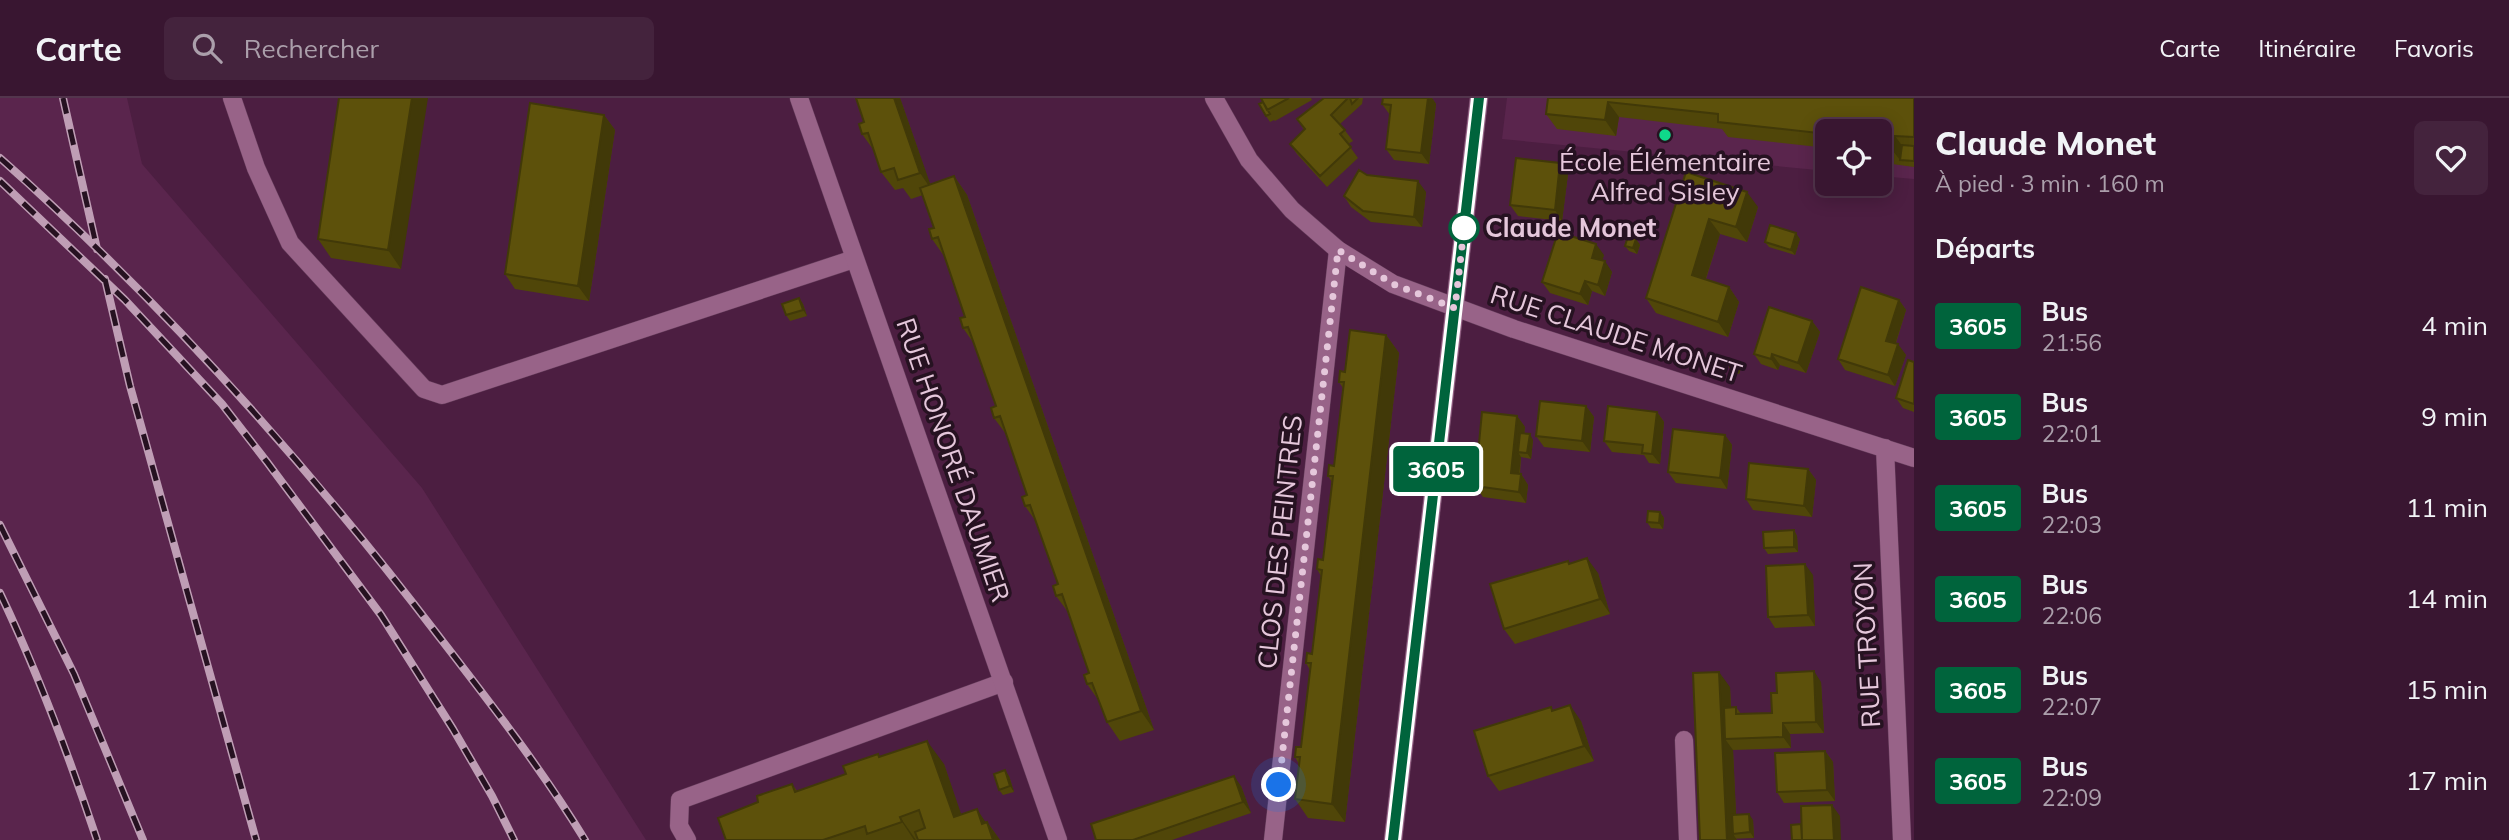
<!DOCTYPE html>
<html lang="fr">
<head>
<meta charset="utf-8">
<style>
	:root { --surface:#391631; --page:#44233d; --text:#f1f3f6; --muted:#ab9fab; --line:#53354d }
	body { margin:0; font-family:Mulish,sans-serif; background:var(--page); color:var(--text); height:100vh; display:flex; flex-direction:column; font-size:26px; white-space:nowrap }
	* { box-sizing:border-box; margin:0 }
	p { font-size:23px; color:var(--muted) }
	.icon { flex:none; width:38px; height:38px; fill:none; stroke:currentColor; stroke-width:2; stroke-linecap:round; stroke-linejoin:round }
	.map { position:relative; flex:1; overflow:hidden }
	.panel { display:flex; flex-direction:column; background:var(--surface); width:595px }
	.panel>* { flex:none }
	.badge { padding:0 14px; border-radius:5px; font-size:24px; line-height:46px }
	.controls { position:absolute; left:1815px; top:21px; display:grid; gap:14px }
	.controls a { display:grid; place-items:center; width:77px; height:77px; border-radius:10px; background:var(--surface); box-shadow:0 4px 18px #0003,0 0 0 2px var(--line); font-size:35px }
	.you { position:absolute; width:35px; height:35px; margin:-18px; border:5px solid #fff; border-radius:50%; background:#1a73e8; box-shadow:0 0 0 10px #1a73e833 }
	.map>.badge { position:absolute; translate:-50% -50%; box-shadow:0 0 0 4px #fff }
	h2 { padding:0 21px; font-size:26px; line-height:63px }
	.round { display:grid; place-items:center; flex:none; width:74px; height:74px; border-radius:10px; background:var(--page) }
	.summary { display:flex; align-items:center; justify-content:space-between; height:119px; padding:0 21px }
	h1 { font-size:33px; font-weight:800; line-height:52px }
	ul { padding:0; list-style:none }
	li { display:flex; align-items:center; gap:21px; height:91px; padding:0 21px }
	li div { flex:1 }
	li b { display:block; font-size:26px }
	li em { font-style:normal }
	li .badge { min-width:77px; font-weight:700; text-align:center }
	header { display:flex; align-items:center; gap:42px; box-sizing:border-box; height:98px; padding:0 35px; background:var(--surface); border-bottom:2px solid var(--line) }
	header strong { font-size:33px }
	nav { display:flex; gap:38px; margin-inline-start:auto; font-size:24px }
	.search { width:490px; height:63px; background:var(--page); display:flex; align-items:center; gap:18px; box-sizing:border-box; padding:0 24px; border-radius:10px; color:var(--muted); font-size:26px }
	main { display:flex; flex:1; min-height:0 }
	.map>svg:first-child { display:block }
	.built { fill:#5a254d }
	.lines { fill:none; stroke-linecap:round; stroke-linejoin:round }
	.lane-casing { stroke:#633b59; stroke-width:19 }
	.street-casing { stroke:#633b59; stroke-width:19 }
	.lane { stroke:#986388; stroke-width:18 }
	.street { stroke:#986388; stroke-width:18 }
	.rail-casing { stroke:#bf9eb5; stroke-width:8 }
	.rail { stroke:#261221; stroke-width:5; stroke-dasharray:16; stroke-linecap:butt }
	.wall { fill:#504609 }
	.shaded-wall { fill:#413908 }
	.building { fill:#5d510b; stroke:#413908; stroke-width:2 }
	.line-casing { stroke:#fff; stroke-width:16 }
	.line { stroke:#00643c; stroke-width:10 }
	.walk { stroke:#e5c7db; stroke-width:7; stroke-dasharray:0 12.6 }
	.poi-dot { fill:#0fd98a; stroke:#261221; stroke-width:2.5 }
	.stop-dot { fill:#fff; stroke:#00643c; stroke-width:3.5 }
	.labels { text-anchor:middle; stroke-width:7; stroke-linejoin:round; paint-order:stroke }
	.poi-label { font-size:26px; fill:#e5c7db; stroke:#261221 }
	.stop-label { font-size:26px; font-weight:bold; fill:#e5c7db; stroke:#261221; text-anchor:start }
	.street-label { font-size:26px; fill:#e5c7db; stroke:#261221 }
</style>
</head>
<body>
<header>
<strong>Carte</strong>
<div class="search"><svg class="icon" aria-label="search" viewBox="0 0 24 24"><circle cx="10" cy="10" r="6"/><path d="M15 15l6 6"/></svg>Rechercher</div>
<nav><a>Carte</a><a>Itinéraire</a><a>Favoris</a></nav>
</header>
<main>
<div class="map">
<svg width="1914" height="742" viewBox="0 0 1914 742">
	<rect width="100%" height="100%" fill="#4c1e41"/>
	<!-- built -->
	<path class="built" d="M0,0H127L142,66L422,390L646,742H0Z
		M1507,0H1914V81L1880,78V33H1827V73L1502,41Z"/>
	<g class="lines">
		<!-- lane casing -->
		<g class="lane-casing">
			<path id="lane" d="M232,0L256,70L290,145L424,291L442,297L854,161
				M1684,642L1688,742
				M687,742L679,728L680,702L1004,584
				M1273,742L1338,152"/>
		</g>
		<!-- street casing -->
		<g class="street-casing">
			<path id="street" d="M799,0L1058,742
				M1214,0L1249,62L1292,112L1338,152L1393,186L1514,231L1914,360
				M1885,350L1902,742
				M1393,742L1479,0"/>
		</g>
		<!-- lane -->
		<use href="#lane" class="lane"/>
		<!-- street -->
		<use href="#street" class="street"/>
		<!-- rail casing -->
		<g class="rail-casing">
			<path id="rail" d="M63,0L97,151
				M0,60C161,203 306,365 437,536C488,602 541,670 585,742
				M0,83L125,202L222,306L267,364L381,517L453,631L492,698L514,742
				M105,181L130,288L256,742
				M0,427L74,576L143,742
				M0,495C38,575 69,658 97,742"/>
		</g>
		<!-- rail -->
		<use href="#rail" class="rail"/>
	</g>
	<!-- wall -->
	<path class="wall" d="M339,0L401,171L331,160L318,141Z
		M856,0H900L930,86L954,78L967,97L1154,632L1120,643L1107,624L1099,603L1087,586L1089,575L1068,514L1056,498L1058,486L1037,425L1025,408L1027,397L1006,336L994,320L996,308L975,247L963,230L965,219L944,158L932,141L934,130L923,97L911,101L903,90L895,92L881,74L875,54L862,36L864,24Z
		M1261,0H1311L1312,2L1275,23L1274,22L1270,24L1266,18L1263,4Z
		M1324,0H1363L1362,6L1340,26L1353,43L1348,46L1358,60L1327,89L1297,56L1290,46L1304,32L1297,21Z
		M1383,0H1432L1436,6L1429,66L1394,62L1386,51L1390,17L1382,6Z
		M1548,0H1914V69L1885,65L1880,58V33H1827V50L1728,39L1722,31L1619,19L1616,38L1557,31L1546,16Z
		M604,17L615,32L589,203L515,191L505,176Z
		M1560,65L1568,76L1562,123L1518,118L1510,107Z
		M1686,74L1758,109L1747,144L1720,136L1706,181L1729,189L1739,204L1728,239L1656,215L1646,200Z
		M1367,77L1426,94L1422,129L1371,124L1351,109L1344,98Z
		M1636,141L1640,147L1637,156L1629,153L1625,148Z
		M1800,141L1795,157L1769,149L1765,144Z
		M1604,157L1602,162L1612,174L1605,198L1592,193L1588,207L1550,195L1542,184Z
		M799,200L803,206L807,218L790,223L786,217Z
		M1899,202L1906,212L1896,245L1906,257L1895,288L1845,272L1838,261Z
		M1812,223L1820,234L1806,275L1780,267L1778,272L1761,266L1754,256Z
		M1386,237L1399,255L1345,724L1308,720L1295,701L1299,666L1295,659L1301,649L1310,572L1306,565L1312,556L1321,478L1317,471L1323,462L1332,384L1328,378L1334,368L1343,290L1339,284L1345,274Z
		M1914,264V314L1903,310L1896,300Z
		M1730,269L1741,270L1739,276L1733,275Z
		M1586,308L1594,319L1590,354L1544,349L1536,338Z
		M1657,314L1664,324L1660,366L1649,365L1644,357L1612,354L1604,343Z
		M1517,318L1525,329L1524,336L1533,342L1531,361L1521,359L1520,376H1521L1528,387L1526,405L1483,399L1475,388Z
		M1725,337L1732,347L1727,391L1676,385L1668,374Z
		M1808,371L1816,382L1812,419L1753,412L1746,401Z
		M1660,414L1664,420L1663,431L1651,430L1647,424Z
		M1794,432L1797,438L1798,454L1768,456L1764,450Z
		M1568,463L1570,466L1598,475L1610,516L1515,546L1504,531Z
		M1813,477L1815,528L1775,530L1768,519Z
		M1821,584L1824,635L1790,636L1791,650L1733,652L1736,717L1753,722L1754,740L1700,742L1730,589L1731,609H1736L1741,616L1772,615L1777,595Z
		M1581,623L1594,663L1499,693L1488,678Z
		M1825,653L1833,664L1835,703L1784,705L1777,694Z
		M878,656L880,659L944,666L961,717L987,724L1000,742H726L758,704L792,686L797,693L846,676Z
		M1009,678L1014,694L1003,697L999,692Z
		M1241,688L1251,715L1172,742H1096Z"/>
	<!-- shaded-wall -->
	<path class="shaded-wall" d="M412,0H428L401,171L388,152Z
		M894,0H900L933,94L920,75Z
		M1428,0H1432L1436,6L1429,66L1421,55Z
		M1608,4L1619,19L1616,38L1605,22Z
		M604,17L615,32L589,203L578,188Z
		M1895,38L1906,53L1900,62L1893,53Z
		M1560,65L1568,76L1562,123L1555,112Z
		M954,78L967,97L1154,632L1141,613Z
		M1418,83L1426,94L1422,129L1414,119Z
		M1747,94L1758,109L1747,144L1736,129Z
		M1709,121L1720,136L1702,192L1692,177Z
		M1796,135L1800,141L1795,157L1791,152Z
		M1636,141L1640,147L1637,156L1633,150Z
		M1596,146L1604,157L1600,170L1592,160Z
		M1605,163L1612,174L1605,198L1598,187Z
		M1585,183L1592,193L1588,207L1580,196Z
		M1729,189L1739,204L1728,239L1718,224Z
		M799,200L803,206L807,218L803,212Z
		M1899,202L1906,212L1893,253L1886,243Z
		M1812,223L1820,234L1806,275L1798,265Z
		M1386,237L1399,255L1345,724L1332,706Z
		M1898,246L1906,257L1895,288L1888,277Z
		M1772,256L1780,267L1778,272L1771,261Z
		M1737,265L1741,270L1739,276L1735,271Z
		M1586,308L1594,319L1590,354L1582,343Z
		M1657,314L1664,324L1660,366L1652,356Z
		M1517,318L1525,329L1522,354H1518L1521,359L1518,385L1511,375Z
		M1530,336L1533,342L1531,361L1527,355Z
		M1725,337L1732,347L1727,391L1720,380Z
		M1808,371L1816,382L1812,419L1804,408Z
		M1521,376L1528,387L1526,405L1519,394Z
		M1660,414L1664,420L1663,431L1659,425Z
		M1794,432L1797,438L1798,454L1794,449Z
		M1587,460L1598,475L1610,516L1600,501Z
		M1805,466L1813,477L1815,528L1808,517Z
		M1814,573L1821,584L1824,635L1816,624Z
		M1719,574L1730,589L1732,641H1725L1733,652L1737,736H1733L1737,742H1727Z
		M1570,607L1581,623L1594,663L1584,648Z
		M1783,625L1790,636L1791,650L1783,639Z
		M927,643L944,666L970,742L954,719Z
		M1825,653L1833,664L1835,703L1827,692Z
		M1005,672L1009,678L1014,694L1010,688Z
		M1234,678L1241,688L1251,715L1243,704Z
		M1832,707L1840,718L1841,742H1834Z
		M977,711L988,728L987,724L1000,742H993L982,726Z
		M1749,716L1753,722L1754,740L1750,734Z
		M900,719L916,742H914L902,724Z"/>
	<!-- building -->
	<path class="building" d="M339,0H412L388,152L318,141Z
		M856,0H894L920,75L898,82L894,70L881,74L868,35L862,36L859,26L864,24Z
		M1261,0H1289L1267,12Z
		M1324,0H1348L1331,17L1345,32L1340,36L1351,49L1320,78L1290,46L1305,31L1297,21Z
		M1350,0H1358L1352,6Z
		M1383,0H1428L1421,55L1386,51L1391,7L1382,6Z
		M1548,0H1914V39L1895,38L1893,53L1880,51V33H1827V36L1718,24V16L1608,4L1605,22L1546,16Z
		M1263,4L1270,16L1266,18L1259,6Z
		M530,5L604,17L578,188L505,176Z
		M1902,47L1914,48V63L1900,62Z
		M1516,60L1560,65L1555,112L1510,107Z
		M1359,72L1367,77L1418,83L1414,119L1363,113L1344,98Z
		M1686,74L1747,94L1736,129L1709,121L1692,177L1729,189L1718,224L1646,200Z
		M954,78L1141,613L1107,624L1092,585L1087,586L1084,577L1089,575L1062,496L1056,498L1053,488L1058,486L1030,407L1025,408L1022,399L1027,397L1000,318L994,320L991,310L996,308L968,229L963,230L960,220L965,219L938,139L932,141L929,131L934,130L920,90Z
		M1770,127L1796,135L1791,152L1765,144Z
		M1558,134L1596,146L1592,160L1605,163L1598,187L1585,183L1580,196L1542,184Z
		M1628,138L1636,141L1633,150L1625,148Z
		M1861,189L1899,202L1886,243L1898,246L1888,277L1838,261Z
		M799,200L803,212L786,217L782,206Z
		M1769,209L1812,223L1798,265L1772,256L1771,261L1754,256Z
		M1350,232L1386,237L1332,706L1295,701L1300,659H1295L1296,649H1301L1311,565H1306L1307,555L1312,556L1322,472L1317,471L1318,461L1323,462L1333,378H1328L1329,367L1334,368L1344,284H1339L1340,273L1345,274Z
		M1908,262L1914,264V306L1896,300Z
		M1732,263L1737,265L1735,271L1730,269Z
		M1540,303L1586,308L1582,343L1536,338Z
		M1608,308L1657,314L1652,356L1642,355L1643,347L1604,343Z
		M1482,314L1517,318L1511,375L1521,376L1519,394L1475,388Z
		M1673,331L1725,337L1720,380L1668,374Z
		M1520,335L1530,336L1527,355L1518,354Z
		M1749,365L1808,371L1804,408L1746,401Z
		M1648,413L1660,414L1659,425L1647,424Z
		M1794,432V449L1764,450L1763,434Z
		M1587,460L1600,501L1504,531L1490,486L1568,463L1569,466Z
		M1805,466L1808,517L1768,519L1766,468Z
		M1814,573L1816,624L1783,625V639L1725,641L1724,610L1736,609V616L1772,615L1771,595H1777L1776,575Z
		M1719,574L1727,742H1700L1693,575Z
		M1570,607L1584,648L1488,678L1474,633L1551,609L1552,613Z
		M927,643L954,719L977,711L982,726L987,724L993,742H918L915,734L925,730L919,712L900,719L902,724L867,736L865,728L823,742H726L718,720L758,704L757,698L792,686L795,694L846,676L843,668L878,656L879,659Z
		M1825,653L1827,692L1777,694L1775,655Z
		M1005,672L1010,688L999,692L994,676Z
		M1234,678L1243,704L1133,742H1096L1091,726Z
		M1832,707L1834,742H1802L1801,708Z
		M1749,716L1750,734L1733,736L1732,717Z
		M1801,726L1802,742H1792L1791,727Z"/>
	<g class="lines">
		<!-- line casing -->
		<g class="line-casing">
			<path id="line" d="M1393,742L1479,0"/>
		</g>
		<!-- line -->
		<use href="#line" class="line"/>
		<!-- walk -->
		<path class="walk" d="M1279,687L1338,152L1393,186L1455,210L1465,122L1464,130"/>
	</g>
	<!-- markers -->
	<circle class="poi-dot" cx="1665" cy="37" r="7"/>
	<circle class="stop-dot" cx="1464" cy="130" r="14"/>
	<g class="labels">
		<!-- poi labels -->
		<g class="poi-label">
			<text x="1665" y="73">École Élémentaire<tspan x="1665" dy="30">Alfred Sisley</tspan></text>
		</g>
		<!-- stop labels -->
		<g class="stop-label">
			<text x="1485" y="139">Claude Monet</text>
		</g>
		<!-- street labels -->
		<g class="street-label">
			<text transform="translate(1616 236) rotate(18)" y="9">RUE CLAUDE MONET</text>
			<text transform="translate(953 362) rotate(71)" y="9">RUE HONORÉ DAUMIER</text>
			<text transform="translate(1280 444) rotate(-84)" y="9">CLOS DES PEINTRES</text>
			<text transform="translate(1867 547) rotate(-93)" y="9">RUE TROYON</text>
		</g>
	</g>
</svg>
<div class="controls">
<a><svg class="icon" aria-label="locate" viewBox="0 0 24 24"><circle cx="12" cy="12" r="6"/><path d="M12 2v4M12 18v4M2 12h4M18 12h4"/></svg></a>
</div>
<div class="you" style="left:1279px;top:687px"></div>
<b class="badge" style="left:1436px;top:371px;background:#00643c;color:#fff">3605</b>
</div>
<section class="panel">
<div class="summary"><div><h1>Claude Monet</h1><p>À pied · 3 min · 160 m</p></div><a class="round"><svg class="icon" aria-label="heart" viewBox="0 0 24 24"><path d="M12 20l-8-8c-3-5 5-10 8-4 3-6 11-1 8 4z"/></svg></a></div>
<h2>Départs</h2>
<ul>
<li><span class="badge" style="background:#00643c;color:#fff">3605</span><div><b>Bus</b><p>21:56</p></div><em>4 min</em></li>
<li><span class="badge" style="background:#00643c;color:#fff">3605</span><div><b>Bus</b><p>22:01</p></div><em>9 min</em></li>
<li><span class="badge" style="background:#00643c;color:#fff">3605</span><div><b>Bus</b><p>22:03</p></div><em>11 min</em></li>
<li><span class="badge" style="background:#00643c;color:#fff">3605</span><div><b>Bus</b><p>22:06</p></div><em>14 min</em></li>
<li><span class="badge" style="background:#00643c;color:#fff">3605</span><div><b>Bus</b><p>22:07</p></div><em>15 min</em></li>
<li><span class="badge" style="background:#00643c;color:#fff">3605</span><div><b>Bus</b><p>22:09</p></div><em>17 min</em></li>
</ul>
</section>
</main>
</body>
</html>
